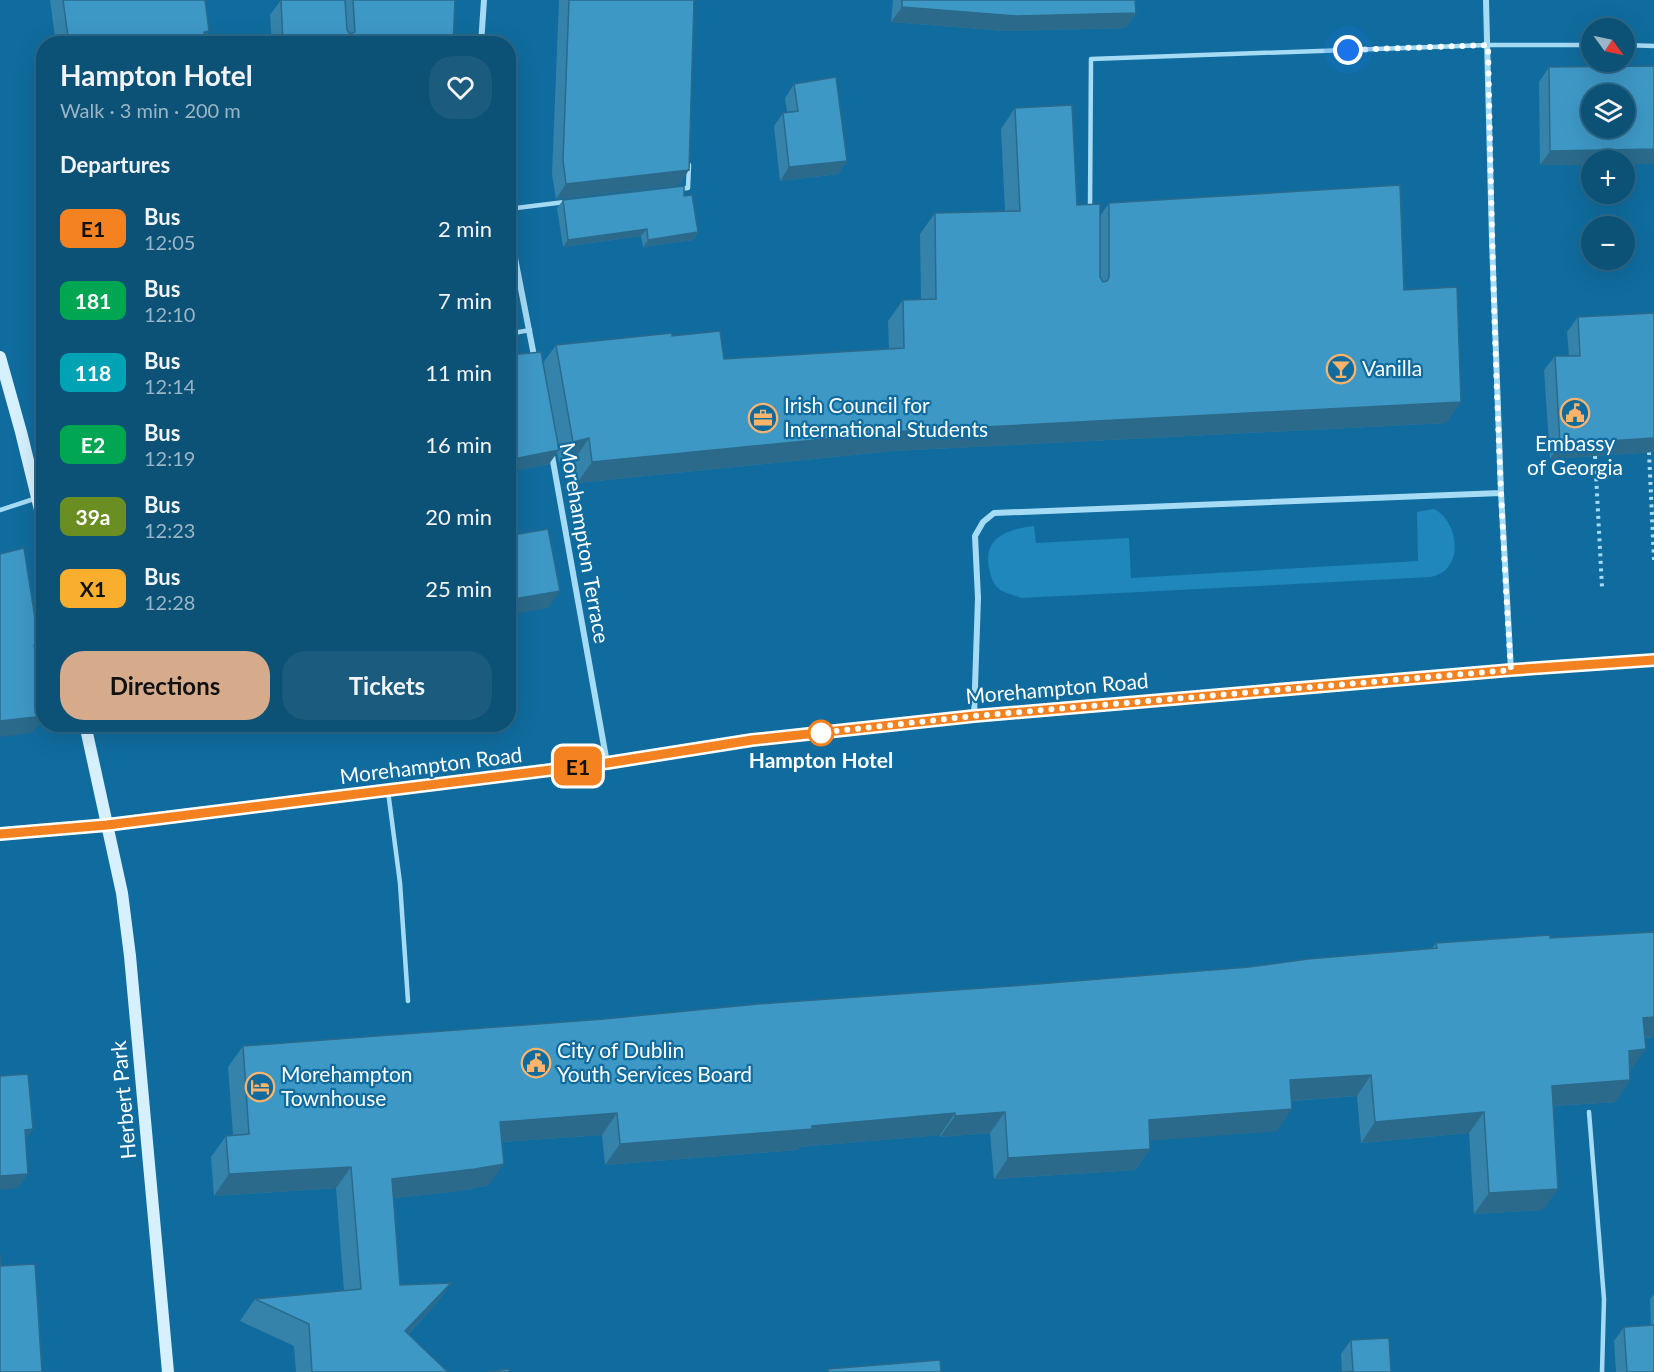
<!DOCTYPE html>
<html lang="en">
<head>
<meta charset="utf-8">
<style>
	:root { --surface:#0c5176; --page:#1a5b7e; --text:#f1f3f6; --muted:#9ab5c5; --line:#2c6888; --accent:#d6ab8b }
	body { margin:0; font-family:Lato,sans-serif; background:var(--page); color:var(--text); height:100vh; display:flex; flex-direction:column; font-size:22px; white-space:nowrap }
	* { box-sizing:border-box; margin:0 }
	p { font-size:20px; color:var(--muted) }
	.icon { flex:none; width:33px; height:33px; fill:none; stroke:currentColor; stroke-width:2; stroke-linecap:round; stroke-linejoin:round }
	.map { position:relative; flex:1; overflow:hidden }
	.side { position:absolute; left:36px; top:36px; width:480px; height:696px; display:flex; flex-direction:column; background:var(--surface); border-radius:24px; box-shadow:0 6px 24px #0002,0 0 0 2px var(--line) }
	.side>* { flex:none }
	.badge { padding:0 12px; border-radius:9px; font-size:21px; line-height:39px }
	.needle { width:39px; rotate:123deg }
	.buttons { position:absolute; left:1581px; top:18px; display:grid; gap:12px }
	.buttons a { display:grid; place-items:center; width:54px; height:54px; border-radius:50%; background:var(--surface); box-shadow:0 6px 24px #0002,0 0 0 2px var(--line); font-size:30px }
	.you { position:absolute; width:30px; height:30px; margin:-15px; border:4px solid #fff; border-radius:50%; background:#1a73e8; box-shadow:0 0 0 9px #1a73e833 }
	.map>.badge { position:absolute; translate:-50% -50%; box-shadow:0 0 0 3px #fff }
	h2 { padding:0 24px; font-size:22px; line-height:54px }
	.round { display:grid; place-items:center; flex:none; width:63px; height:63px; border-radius:24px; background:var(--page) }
	.headline { display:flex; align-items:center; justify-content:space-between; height:102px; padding:0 24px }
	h1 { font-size:28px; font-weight:700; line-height:45px }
	.button { display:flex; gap:12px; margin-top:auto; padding:12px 24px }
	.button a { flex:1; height:69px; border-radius:24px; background:var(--accent); color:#111; font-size:24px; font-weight:700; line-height:69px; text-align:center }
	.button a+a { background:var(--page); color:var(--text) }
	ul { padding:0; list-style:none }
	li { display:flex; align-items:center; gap:18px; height:72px; padding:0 24px }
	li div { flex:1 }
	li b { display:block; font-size:22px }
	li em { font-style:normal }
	li .badge { min-width:66px; font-weight:700; text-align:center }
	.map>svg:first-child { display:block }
	.green { fill:#1f87bb }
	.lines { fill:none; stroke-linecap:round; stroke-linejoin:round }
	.path { stroke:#a6dbf5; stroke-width:4; stroke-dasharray:3 4.5; stroke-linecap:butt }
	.lane { stroke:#a6dbf5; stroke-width:4.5 }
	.street { stroke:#a6dbf5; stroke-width:6 }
	.secondary { stroke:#d6f0fe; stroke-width:12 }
	.wall { fill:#3583aa }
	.shaded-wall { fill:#2b6a8b }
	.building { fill:#3e98c6; stroke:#2b6a8b; stroke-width:1.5; fill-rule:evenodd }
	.line-casing { stroke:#fff; stroke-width:14 }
	.line { stroke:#f58220; stroke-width:9 }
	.walk { stroke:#fff; stroke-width:6; stroke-dasharray:0 10.8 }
	.stop-dot { fill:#fff; stroke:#f58220; stroke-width:3 }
	.labels { text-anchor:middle; stroke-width:4.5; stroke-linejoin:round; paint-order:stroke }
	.poi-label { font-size:21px; fill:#fff; stroke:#106c9e; text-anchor:start }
	.street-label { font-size:21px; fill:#fff; stroke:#106c9e }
	.stop-label { font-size:21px; font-weight:bold; fill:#fff; stroke:#106c9e }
</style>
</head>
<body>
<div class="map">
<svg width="1654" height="1372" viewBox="0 0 1654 1372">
	<rect width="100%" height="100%" fill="#106c9e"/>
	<!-- green -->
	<path class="green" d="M1434,509C1453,518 1462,550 1448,567C1444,573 1437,575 1431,577L1021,598C1014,595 1004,593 999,589C992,583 991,576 989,568C983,536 1010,529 1034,526L1036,543L1129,538L1131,578L1418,561L1417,512Z"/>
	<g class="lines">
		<!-- path -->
		<path class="path" d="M37,90H44
			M1649,452L1654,560
			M1595,456L1602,587"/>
		<!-- lane -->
		<path class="lane" d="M1624,45L1654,46
			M678,189L688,188L689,165
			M1090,208L1091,59L1488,45H1592
			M508,209L565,202
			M508,334L530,330
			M0,510L37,498
			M388,791L400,883L408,1001
			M1589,1112L1604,1299L1602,1372"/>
		<!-- street -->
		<path class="street" d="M1486,0L1492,241L1501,493L1511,670
			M481,44L484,0
			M508,222L535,361
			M551,450L607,763
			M974,716L978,598L975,536L983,522L994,513L1501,493"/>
		<!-- secondary -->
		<path class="secondary" d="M0,357L21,432L44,526
			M85,724L122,893L130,956L168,1372
			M0,834L107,825L607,763L752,740L974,716L1511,670L1654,660"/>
	</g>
	<!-- wall -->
	<path class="wall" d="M50,0H205L209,31L205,38V44H56Z
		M281,0H455L453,44H272L270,15Z
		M559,0H694L679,185L556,199L552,174Z
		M893,0H1135L1136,13L1125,28L1006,31L891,22Z
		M1549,67L1654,164H1624V160H1592V165H1540L1539,82Z
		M794,84L847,161L838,174L780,181L774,126L783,113L787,112L785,98Z
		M1015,108L1077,205L1100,216L1109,203L1404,290L1446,423L892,451L577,483L575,459L559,462L557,452L549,464L508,472V347L510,355L543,363L556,345L672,336L724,359L889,349L888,321L903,300H921L920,234L935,213L1005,211L1001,129Z
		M684,196L698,232L693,240L643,247L641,236L563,247L557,208L563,200Z
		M1654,313V452L1550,459L1544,370L1555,356H1569L1567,332L1578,317Z
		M1654,932V1037L1645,1038L1631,1070H1630L1616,1102L1553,1106L1543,1210L1474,1214L1469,1133L1361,1143L1357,1096L1292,1101L1277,1131L1150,1140V1149L1135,1170L994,1179L990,1133L940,1137V1135L799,1147L797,1150L605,1165L602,1135L502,1142L489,1185L460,1191L393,1198L400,1285L451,1283L436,1304L408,1334L448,1372H296L294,1346L240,1321L255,1299L344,1291L336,1188L214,1196L211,1157L226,1136L233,1135L228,1067L243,1046L604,1019L1249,967L1432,948L1436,943L1550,938Z
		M1654,1294V1372H1616L1614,1341L1624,1327L1651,1325L1650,1299Z
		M1351,1340L1391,1372H1342L1341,1354Z"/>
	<!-- shaded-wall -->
	<path class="shaded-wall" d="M902,7L1136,13L1125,28L1006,31L891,22Z
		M209,31L200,44L204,32Z
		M1654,149V164H1624V160H1592V165H1540L1550,151Z
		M847,161L838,174L780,181L789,167Z
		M689,170L679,185L556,199L566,184Z
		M647,229L641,236L563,247L568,240Z
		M698,232L693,240L643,247L648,240Z
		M1461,402L1446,423L892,451L577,483L592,462L906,431Z
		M589,438L575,459L559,462L573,442Z
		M1654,438V452L1550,459L1560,444Z
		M559,450L549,464L508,472V460Z
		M560,591L548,608L508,615V600Z
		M44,716L32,733L0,737V721Z
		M1654,1017V1037L1628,1039L1643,1018Z
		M1646,1049L1631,1070L1614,1072L1629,1051Z
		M1371,1075L1357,1096L1275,1102L1290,1080Z
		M1630,1080L1616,1102L1537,1107L1552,1086Z
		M1292,1109L1277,1131L1134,1142L1149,1120Z
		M1005,1112L990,1133L940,1137L955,1116Z
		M1484,1112L1469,1133L1361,1143L1375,1122Z
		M617,1113L602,1135L485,1143L500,1122Z
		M955,1113L940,1135L799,1147L797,1150L605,1165L620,1144Z
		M33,1129L22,1143L25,1130Z
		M1150,1149L1135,1170L994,1179L1008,1158Z
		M504,1164L489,1185L460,1191L377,1200L392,1179Z
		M351,1167L336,1188L214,1196L229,1174Z
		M28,1174L18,1188L0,1190V1176Z
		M1558,1189L1543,1210L1474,1214L1489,1193Z
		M451,1283L436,1304L390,1352L405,1331Z"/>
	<!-- building -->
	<path class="building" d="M63,0H205L209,31L204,32L205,44H69Z
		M281,0H345L347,30L350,34L355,32L353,0H455L453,44H283Z
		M569,0H694L689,170L566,184L563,160Z
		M902,0H1135L1136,13L1016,16L902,7Z
		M1654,66V149L1550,151L1549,67ZM1592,94H1624V128H1592Z
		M836,77L847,161L789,167L783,113L798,111L794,84Z
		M1072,105L1077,205L1100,204V277L1103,282L1107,281L1109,277V203L1400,185L1404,290L1457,287L1461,402L906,431L592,462L589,438L573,442L556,345L672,333V336L720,331L724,359L904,348L903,300L936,299L935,213L1020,211L1015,108Z
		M684,186V196L692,195L698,232L648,240L647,229L568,240L563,200Z
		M1654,313V438L1560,444L1555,356H1580L1578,317Z
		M508,347L510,355L541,352L559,450L508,460Z
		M548,529L560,591L508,600V536Z
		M24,548L39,644L34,645L44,710V716L0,721V554Z
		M1654,932V1017L1643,1018L1646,1049L1629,1051L1630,1080L1552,1086L1558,1189L1489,1193L1484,1112L1375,1122L1371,1075L1290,1080L1292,1109L1149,1120L1150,1149L1008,1158L1005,1112L955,1116V1113L812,1126V1129L620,1144L617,1113L500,1122L504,1164L475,1169L392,1179L400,1285L451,1283L405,1331L448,1372H312L309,1324L255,1299L361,1289L351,1167L229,1174L226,1136L249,1134L243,1046L604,1019L758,1004L1025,985L1249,967L1308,959L1437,948L1436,943L1550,935V938Z
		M28,1074L33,1129L25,1130L28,1174L0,1176V1076Z
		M0,1254L1,1266L35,1264L42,1372H0Z
		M1654,1325V1372H1627L1624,1327Z
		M1389,1338L1391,1372H1341L1353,1371L1351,1340Z
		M940,1360L941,1372H828V1369Z
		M509,1369V1372H486Z"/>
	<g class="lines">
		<!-- line casing -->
		<g class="line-casing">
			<path id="line" d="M0,834L107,825L607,763L752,740L974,716L1511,670L1654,660"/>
		</g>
		<!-- line -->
		<use href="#line" class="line"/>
		<!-- walk -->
		<path class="walk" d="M821,733H818L974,716L1511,670C1497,462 1492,254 1488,45L1348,50"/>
	</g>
	<!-- icons -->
	<defs>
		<g id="bar-ring" transform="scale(1.5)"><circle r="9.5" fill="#106c9e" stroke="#ffb46a" stroke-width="1.5"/><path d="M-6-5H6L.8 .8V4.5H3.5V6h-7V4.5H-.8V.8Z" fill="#ffb46a"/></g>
		<g id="civic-ring" transform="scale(1.5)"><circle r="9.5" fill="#106c9e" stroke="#ffb46a" stroke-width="1.5"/><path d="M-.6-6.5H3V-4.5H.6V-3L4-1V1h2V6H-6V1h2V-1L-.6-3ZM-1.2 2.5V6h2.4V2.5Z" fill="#ffb46a"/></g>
		<g id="office-ring" transform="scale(1.5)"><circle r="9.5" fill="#106c9e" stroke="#ffb46a" stroke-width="1.5"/><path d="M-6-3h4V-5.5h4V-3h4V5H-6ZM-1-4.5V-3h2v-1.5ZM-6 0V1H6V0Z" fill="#ffb46a"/></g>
		<g id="hotel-ring" transform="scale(1.5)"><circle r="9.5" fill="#106c9e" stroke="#ffb46a" stroke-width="1.5"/><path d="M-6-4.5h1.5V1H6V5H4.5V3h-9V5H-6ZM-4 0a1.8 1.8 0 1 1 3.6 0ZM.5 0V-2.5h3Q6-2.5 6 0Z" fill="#ffb46a"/></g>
	</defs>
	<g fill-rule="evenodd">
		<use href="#bar-ring" x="1341" y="369"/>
		<use href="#civic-ring" x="1575" y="413"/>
		<use href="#office-ring" x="763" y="418"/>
		<use href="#civic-ring" x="536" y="1063"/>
		<use href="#hotel-ring" x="260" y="1087"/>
	</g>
	<!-- markers -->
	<circle class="stop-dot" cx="821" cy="733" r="12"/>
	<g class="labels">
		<!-- poi labels -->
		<g class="poi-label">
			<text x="1362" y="376">Vanilla</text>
			<text x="784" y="413">Irish Council for<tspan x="784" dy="24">International Students</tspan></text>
			<text x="1575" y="451" text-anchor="middle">Embassy<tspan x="1575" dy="24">of Georgia</tspan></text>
			<text x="557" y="1058">City of Dublin<tspan x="557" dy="24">Youth Services Board</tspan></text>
			<text x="281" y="1082">Morehampton<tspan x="281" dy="24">Townhouse</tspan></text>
		</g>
		<!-- street labels -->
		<g class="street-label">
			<text transform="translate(584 543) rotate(80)" y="7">Morehampton Terrace</text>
			<text transform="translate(1057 689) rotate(-5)" y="7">Morehampton Road</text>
			<text transform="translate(431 766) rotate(-7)" y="7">Morehampton Road</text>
			<text transform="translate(124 1100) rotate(-95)" y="7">Herbert Park</text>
		</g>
		<!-- stop labels -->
		<g class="stop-label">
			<text x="821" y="768">Hampton Hotel</text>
		</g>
	</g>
</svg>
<div class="buttons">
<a><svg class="needle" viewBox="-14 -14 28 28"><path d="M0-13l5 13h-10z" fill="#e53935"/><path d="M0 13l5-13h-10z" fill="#9ab5c5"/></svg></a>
<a><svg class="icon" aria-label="layers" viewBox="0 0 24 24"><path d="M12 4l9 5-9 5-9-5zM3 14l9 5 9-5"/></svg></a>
<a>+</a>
<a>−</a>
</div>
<div class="you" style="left:1348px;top:50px"></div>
<b class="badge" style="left:578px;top:766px;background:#f58220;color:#111">E1</b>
<section class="side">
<div class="headline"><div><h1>Hampton Hotel</h1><p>Walk · 3 min · 200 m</p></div><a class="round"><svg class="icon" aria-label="heart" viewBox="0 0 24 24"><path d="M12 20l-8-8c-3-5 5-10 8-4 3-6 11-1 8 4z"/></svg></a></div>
<h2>Departures</h2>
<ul>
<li><span class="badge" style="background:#f58220;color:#111">E1</span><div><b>Bus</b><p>12:05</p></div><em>2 min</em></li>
<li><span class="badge" style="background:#00a651;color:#fff">181</span><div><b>Bus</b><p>12:10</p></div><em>7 min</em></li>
<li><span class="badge" style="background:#00a3b4;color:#fff">118</span><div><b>Bus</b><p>12:14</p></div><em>11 min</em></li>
<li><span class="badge" style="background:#00a651;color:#fff">E2</span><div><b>Bus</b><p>12:19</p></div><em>16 min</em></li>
<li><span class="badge" style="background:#6b8e23;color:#fff">39a</span><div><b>Bus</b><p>12:23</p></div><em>20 min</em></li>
<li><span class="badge" style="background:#f9af2d;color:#111">X1</span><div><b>Bus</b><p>12:28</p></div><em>25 min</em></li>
</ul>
<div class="button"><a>Directions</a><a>Tickets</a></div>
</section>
</div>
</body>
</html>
